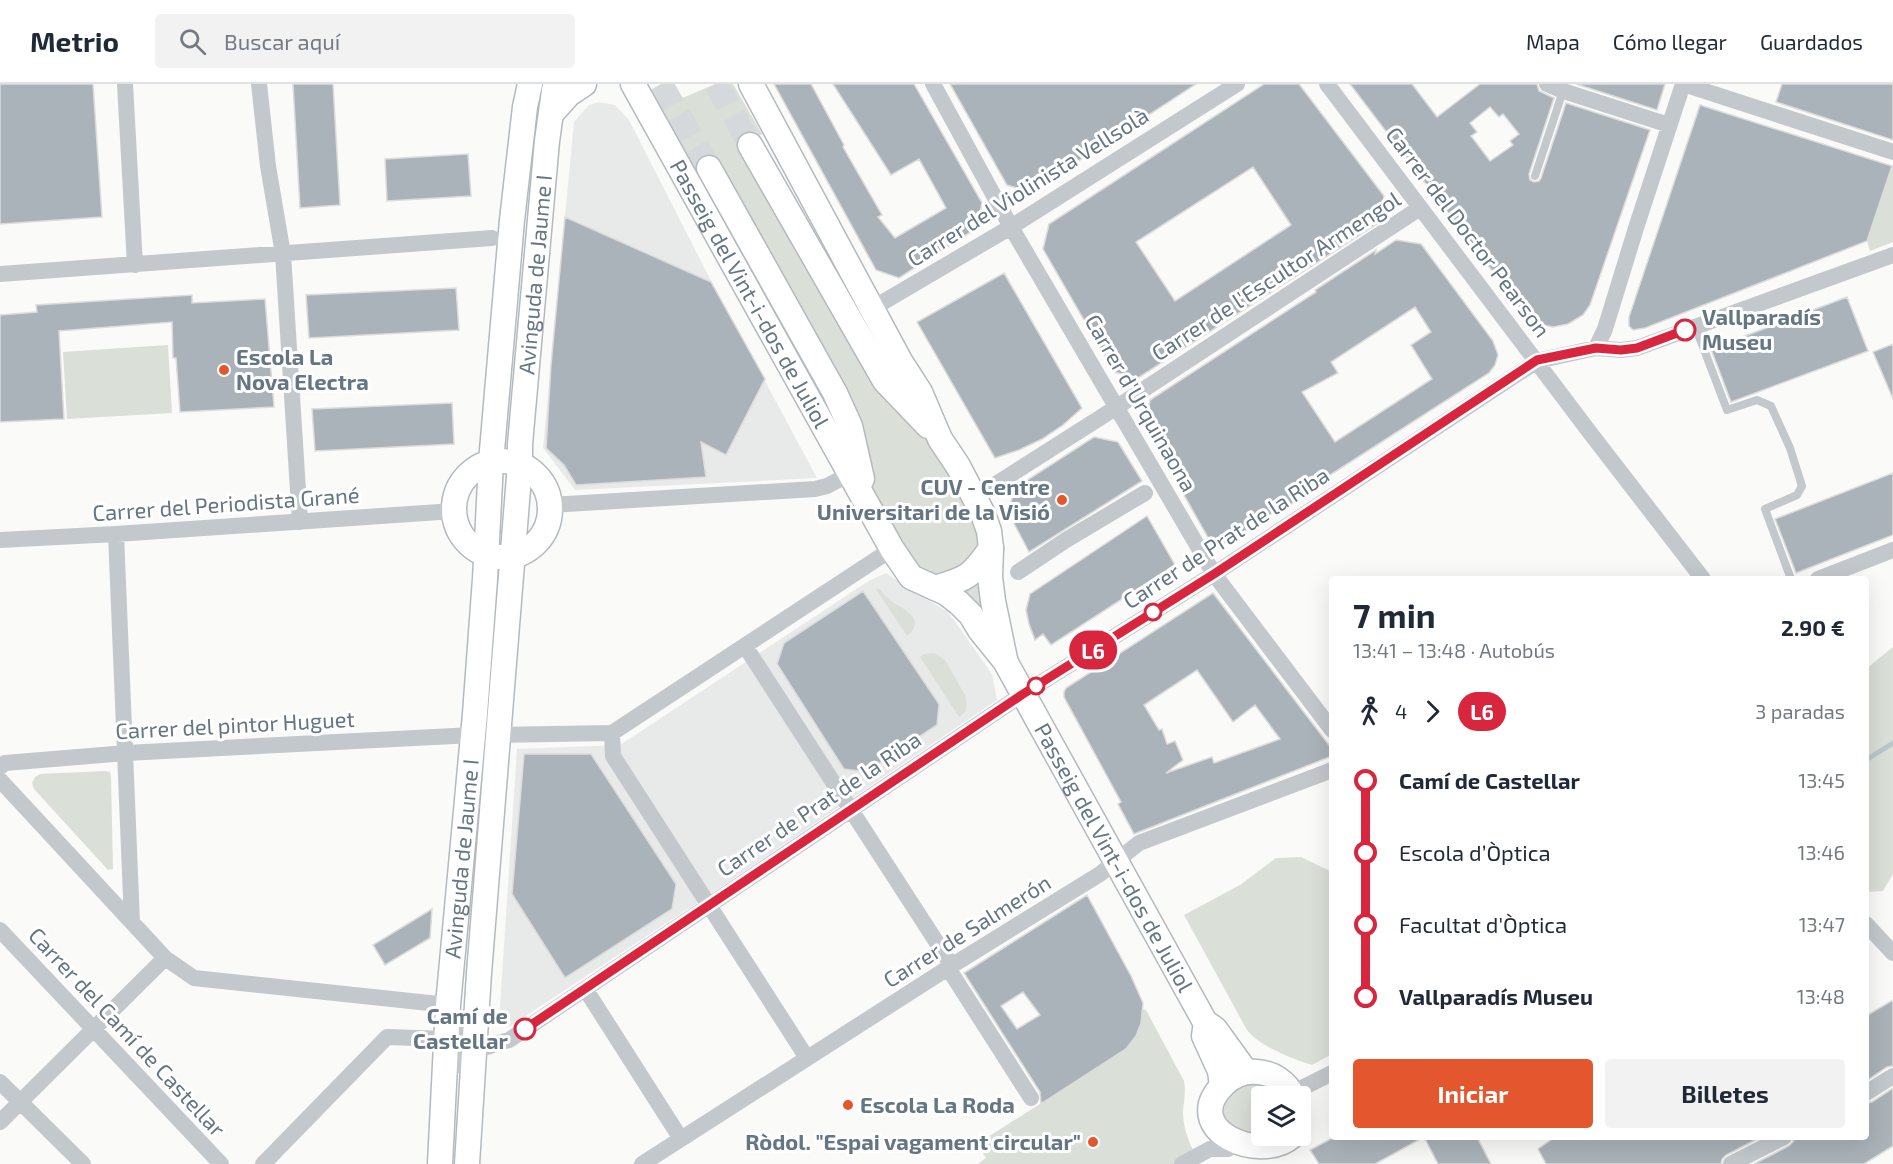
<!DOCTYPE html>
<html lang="es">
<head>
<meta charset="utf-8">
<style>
	:root { --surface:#fff; --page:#f2f2f3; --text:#1f2937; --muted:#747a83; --line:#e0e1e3; --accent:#e4572e }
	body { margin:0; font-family:"Exo 2",sans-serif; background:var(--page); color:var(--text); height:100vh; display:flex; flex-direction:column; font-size:22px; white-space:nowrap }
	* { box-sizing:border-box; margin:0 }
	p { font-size:20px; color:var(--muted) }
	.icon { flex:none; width:33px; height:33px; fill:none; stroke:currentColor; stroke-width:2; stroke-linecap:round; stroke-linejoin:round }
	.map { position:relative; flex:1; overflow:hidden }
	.sheet { position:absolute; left:1329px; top:492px; width:540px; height:564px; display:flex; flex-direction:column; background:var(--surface); border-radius:6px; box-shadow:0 6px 24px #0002 }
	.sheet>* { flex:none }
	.badge { padding:0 12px; border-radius:20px; font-size:21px; line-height:39px }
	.controls { position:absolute; left:1251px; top:1002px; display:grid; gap:12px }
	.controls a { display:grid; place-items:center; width:60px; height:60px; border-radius:6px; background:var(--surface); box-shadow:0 6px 24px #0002; font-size:30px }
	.map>.badge { position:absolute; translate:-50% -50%; box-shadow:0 0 0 3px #fff }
	.legs { display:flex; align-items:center; gap:9px; height:66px; padding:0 24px; font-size:20px }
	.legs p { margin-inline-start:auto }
	.headline { display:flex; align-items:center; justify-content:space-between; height:102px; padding:0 24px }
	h1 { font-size:33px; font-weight:700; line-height:45px }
	.action { display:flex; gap:12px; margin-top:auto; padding:12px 24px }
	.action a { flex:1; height:69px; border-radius:6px; background:var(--accent); color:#fff; font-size:24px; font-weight:700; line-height:69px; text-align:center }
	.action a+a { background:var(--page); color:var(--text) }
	ul { padding:0 24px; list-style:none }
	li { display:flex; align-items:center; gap:21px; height:72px; font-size:22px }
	li i { display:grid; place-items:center; width:9px; height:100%; margin:0 8px; background:currentColor }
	li i::after { content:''; width:15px; height:15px; margin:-8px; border:4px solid; border-radius:50%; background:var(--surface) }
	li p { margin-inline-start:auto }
	li:first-child i { background:linear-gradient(#0000 50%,currentColor 0) }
	li:last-child i { background:linear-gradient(currentColor 50%,#0000 0) }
	header { display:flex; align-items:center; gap:36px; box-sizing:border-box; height:84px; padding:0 30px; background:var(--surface); border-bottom:2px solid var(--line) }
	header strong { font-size:28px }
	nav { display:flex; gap:33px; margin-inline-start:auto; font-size:21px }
	.search { width:420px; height:54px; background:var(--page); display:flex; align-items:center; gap:15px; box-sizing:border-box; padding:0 21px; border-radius:6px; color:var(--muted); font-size:22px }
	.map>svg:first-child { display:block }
	.built { fill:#e8e9e9 }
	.green { fill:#dadfd7 }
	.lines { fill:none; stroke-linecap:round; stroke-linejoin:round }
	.stream { stroke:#bbc7cb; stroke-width:5 }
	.building { fill:#aab3b9; stroke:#dcdcda; stroke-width:1.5; fill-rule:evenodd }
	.secondary-tunnel { stroke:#d5d9db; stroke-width:24; stroke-dasharray:24 12; stroke-linecap:butt }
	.secondary-casing { stroke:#b3babf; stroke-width:27 }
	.lane { stroke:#c3c8cc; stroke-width:8 }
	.street { stroke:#c3c8cc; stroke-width:16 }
	.secondary { stroke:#fff; stroke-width:24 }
	.line-1-casing { stroke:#fff; stroke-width:14 }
	.line-1 { stroke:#d7263d; stroke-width:9 }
	.stop-1-dot { fill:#fff; stroke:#d7263d; stroke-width:3 }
	.poi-dot { fill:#e4572e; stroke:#fff; stroke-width:2 }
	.labels { text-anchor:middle; stroke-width:6; stroke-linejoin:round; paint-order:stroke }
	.street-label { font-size:22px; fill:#657683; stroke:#fff }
	.stop-label { font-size:22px; font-weight:bold; fill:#657683; stroke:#fff; text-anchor:start }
	.poi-label { font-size:22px; font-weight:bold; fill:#657683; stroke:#fff; text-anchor:start }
</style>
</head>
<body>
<header>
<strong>Metrio</strong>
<div class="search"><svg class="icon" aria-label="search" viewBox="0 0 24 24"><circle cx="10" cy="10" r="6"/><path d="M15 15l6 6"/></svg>Buscar aquí</div>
<nav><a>Mapa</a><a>Cómo llegar</a><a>Guardados</a></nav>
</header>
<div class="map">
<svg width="1893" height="1080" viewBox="0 0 1893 1080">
	<rect width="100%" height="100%" fill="#fafaf8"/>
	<!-- built -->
	<path class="built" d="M599,18L615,21L629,36L707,189L817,394L575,406L543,364L574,38L589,21Z
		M886,489L916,509L948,528L992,590L997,616L727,799L509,943L499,938L517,665L620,661L870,496Z"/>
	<!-- green -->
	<path class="green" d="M715,0H733L762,50L743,62L930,356L979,440L981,465L950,494L924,490L900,463L714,78L696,88L657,19L678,16Z
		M1893,80V158L1870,167L1867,157Z
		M168,261L172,329L67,335L63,268Z
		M983,489L989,534L959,505Z
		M876,505H879C884,510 888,515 894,519C907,527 926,536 907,552Z
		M1893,563V790L1883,807L1866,808V585Z
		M934,569L945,576L965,611L967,622L965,628L959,633L920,573L924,570Z
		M105,687L110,688L111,693L113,785L108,786L34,705L32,699L35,693L40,690Z
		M1301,773L1332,788V970L1312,981C1293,975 1259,962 1247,946L1184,831L1240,801L1276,774Z
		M1142,925L1146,926L1184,997C1186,1008 1184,1016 1183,1027C1183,1041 1187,1054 1193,1066L1173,1080H978L986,1074L977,1060L1126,965L1139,946Z
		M1258,1000L1269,1004L1278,1012H1262V1052L1265,1060L1223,1037C1223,1014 1234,999 1258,1000Z"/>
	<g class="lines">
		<!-- stream -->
		<path class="stream" d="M1866,676L1893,659"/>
	</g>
	<!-- building -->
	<path class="building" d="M0,0H93L102,133L0,140Z
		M293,0H333L340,121L300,124Z
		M774,0H811L844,61L843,63L882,131L878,133L895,154L946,124L919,75L891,91L833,0H914L982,119L977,144L899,194L876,186Z
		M950,0H1196L1031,108L1007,101Z
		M1264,0H1299L1384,112L1380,138L1138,294L1114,288L1043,165L1049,140ZM1253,83L1291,141L1175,217L1136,158Z
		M1350,0H1412L1437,33L1480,0H1537L1539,7L1554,14L1529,90L1530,96L1534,98L1539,97L1541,94L1566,19L1650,46L1590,221L1583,231L1568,240L1553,243L1534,239L1528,234ZM1490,23L1499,33L1503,30L1519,50L1510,57L1513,61L1490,77L1471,52L1477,48L1470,39Z
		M1576,0H1665L1657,26Z
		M1782,0H1893V56L1776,18Z
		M1700,21L1892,82L1867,157L1645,244L1633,246L1629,242V233Z
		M468,70L471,112L387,117L385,75Z
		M565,133L711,198L765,295L726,371L701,358L706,393L576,401L564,381L546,364L551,281Z
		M1396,156L1421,160L1493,257L1498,271L1495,281L1489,289L1327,393L1329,395L1310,409L1283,425L1282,423L1215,466L1145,342L1150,316L1316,208L1315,206L1376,166L1375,170ZM1415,223L1431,248L1411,261L1432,295L1335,358L1302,308L1338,289L1331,278Z
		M1004,189L1082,324L1063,341L1042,355L1019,366L995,374L917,238Z
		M456,204L459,246L309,254L306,211Z
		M192,211V219L265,215L274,323L180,328L176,274H173L172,238L59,247L64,335L0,338V231L37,228L36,221Z
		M1847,213L1868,267L1731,318L1711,265Z
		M1893,260V315L1873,268Z
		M452,319L454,360L315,367L312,325Z
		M1094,353L1118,358L1142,397L1029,468L1008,428L1015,404Z
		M1893,389V451L1796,489L1775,435Z
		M1147,432L1175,481L1051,561L1043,550L1035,556L1029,540L1026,526L1030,510Z
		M863,507L939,620L937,641L866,688L844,685L777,580L784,559Z
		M1213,509L1332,665V672L1134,750L1118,720L1121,718L1064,613V608L1066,604ZM1197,586L1233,638L1255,621L1280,655L1214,679L1212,673L1166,689L1183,676L1175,657L1167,660L1162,645L1159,646L1144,621Z
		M524,670H591L676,800L672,825L565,894L512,810Z
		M1087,811L1131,892L1143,919L1141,939L1136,952L1126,965L1041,1020L1040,1008L964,889ZM1023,908L1040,931L1017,945L1001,922Z
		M432,825L430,854L385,881L373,861Z
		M1893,916V982L1887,983L1866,997V932Z
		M1893,1004V1062L1864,1080H1754L1789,1062L1793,1058L1794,1053H1866V1019L1872,1018Z
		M1334,1053H1477L1491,1080H1438L1424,1053L1375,1080H1319L1310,1066Z
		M1555,1053H1761L1726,1071L1722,1075L1721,1080H1546L1538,1065Z"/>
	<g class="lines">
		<!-- secondary-tunnel -->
		<path class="secondary-tunnel" d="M661,0L709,84
			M716,0L750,61"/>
		<!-- secondary casing -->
		<g class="secondary-casing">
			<g id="secondary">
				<path id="s1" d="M633,0L892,465L911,493L946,509L959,519L971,531L980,546L1005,577L1205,938L1215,945L1246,988"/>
				<path d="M751,0L900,277L920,308L940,355L958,382L983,430L989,447L991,464L990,493L993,517L1005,575"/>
				<path d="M551,30L569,10L584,0"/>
				<path d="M750,61L885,297L928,342"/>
				<path d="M709,84L835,309L850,342L862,395"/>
				<circle cx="502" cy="425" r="48"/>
				<path d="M935,504C967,495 972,492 991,464"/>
				<path d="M1205,945L1204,952L1220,987L1222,1002"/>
				<path d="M1292,1052C1260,1080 1179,1046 1223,1001C1232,992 1244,987 1257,988C1273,989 1286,998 1293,1012"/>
				<path id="s2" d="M440,1080L448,921L475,630L485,495L491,378L512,136L525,23L530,0"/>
				<path id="s3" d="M467,1080L479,889L520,380V360L547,57L555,0"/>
			</g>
		</g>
		<!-- lane -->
		<path class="lane" d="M1535,92L1563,7
			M1695,242L1727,326L1757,316L1771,322L1790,364L1802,402L1797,411L1765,425L1791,495"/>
		<!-- street -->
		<path class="street" d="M125,0L135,181
			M259,0L268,82L283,170L300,438
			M933,0L1011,143L1214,490L1332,646
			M1327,0L1591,350L1703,495
			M1547,0L1563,7L1669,41
			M1683,0L1893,68
			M0,190L492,154
			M873,224L1011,143L1237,0
			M1596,264L1605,245L1636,144L1683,0
			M974,414L1117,323L1420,124
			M550,421L815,405L827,402L850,390
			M116,450L132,838
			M0,456L116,450L454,427
			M1018,488L1066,456L1145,409
			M1818,495L1893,466
			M745,562L952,882
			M612,649L613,672L807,974
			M499,651L612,649L892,465
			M0,683L5,679L126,669L473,651
			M0,696L165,874L194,894L448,921L474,967
			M1866,840L1893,869
			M0,846L221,1080
			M948,884L1031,1014
			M586,906L681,1055
			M446,989L474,967L509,956L524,946L1023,610L1214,490L1537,277L1596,264L1621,266L1637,264L1893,171
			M0,998L83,1080
			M1292,1009L1332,989
			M1866,1009L1893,992
			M0,1038L165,874
			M263,1080L387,953L447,955
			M642,1080L948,884L1100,790L1139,759L1332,686
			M1182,1080L1210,1065H1228
			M1731,1080L1784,1053"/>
		<!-- secondary -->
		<use href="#secondary" class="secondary"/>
	</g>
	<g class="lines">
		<!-- line-1 casing -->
		<g class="line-1-casing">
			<path id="line-1" d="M525,945L1023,610L1214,490L1537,276L1596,264L1621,266L1637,264L1685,246"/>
		</g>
		<!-- line-1 -->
		<use href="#line-1" class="line-1"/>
	</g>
	<!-- markers -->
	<g class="stop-1-dot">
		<circle cx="1685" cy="246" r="10"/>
		<circle cx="1153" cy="528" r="8"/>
		<circle cx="1036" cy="602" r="8"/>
		<circle cx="525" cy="945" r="10"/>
	</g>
	<g class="poi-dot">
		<circle cx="224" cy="286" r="6"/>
		<circle cx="1062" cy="416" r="6"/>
		<circle cx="848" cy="1021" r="6"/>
		<circle cx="1093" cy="1058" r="6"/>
	</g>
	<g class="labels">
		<!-- street labels -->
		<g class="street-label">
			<text transform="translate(1028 103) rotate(-32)" y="8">Carrer del Violinista Vellsolà</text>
			<text transform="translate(1468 148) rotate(53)" y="8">Carrer del Doctor Pearson</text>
			<text dy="8" stroke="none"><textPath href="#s3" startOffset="892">Avinguda de Jaume I</textPath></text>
			<text transform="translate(1276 192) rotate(-33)" y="8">Carrer de l'Escultor Armengol</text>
			<text dy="8" stroke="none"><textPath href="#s1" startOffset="240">Passeig del Vint-i-dos de Juliol</textPath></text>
			<text transform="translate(1141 319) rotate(60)" y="8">Carrer d'Urquinaona</text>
			<text transform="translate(226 420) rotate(-4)" y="8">Carrer del Periodista Grané</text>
			<text transform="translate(1226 454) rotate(-33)" y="8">Carrer de Prat de la Riba</text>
			<text transform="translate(235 641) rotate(-3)" y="8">Carrer del pintor Huguet</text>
			<text transform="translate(819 720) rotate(-34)" y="8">Carrer de Prat de la Riba</text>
			<text dy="8" stroke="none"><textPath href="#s1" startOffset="920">Passeig del Vint-i-dos de Juliol</textPath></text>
			<text dy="8" stroke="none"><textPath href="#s2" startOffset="306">Avinguda de Jaume I</textPath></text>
			<text transform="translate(967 847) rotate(-32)" y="8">Carrer de Salmerón</text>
			<text transform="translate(127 948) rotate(47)" y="8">Carrer del Camí de Castellar</text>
		</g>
		<!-- stop labels -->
		<g class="stop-label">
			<text x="1702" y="241">Vallparadís<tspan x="1702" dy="25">Museu</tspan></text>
			<text x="508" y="940" text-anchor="end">Camí de<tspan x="508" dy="25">Castellar</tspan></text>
		</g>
		<!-- poi labels -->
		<g class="poi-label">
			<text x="236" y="281">Escola La<tspan x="236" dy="25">Nova Electra</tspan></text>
			<text x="1050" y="411" text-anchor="end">CUV - Centre<tspan x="1050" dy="25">Universitari de la Visió</tspan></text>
			<text x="860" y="1029">Escola La Roda</text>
			<text x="1081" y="1066" text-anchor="end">Ròdol. "Espai vagament circular"</text>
		</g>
	</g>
</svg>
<div class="controls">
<a><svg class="icon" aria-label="layers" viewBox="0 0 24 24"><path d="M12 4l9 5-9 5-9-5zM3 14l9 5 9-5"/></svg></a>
</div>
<b class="badge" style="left:1093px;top:566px;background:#d7263d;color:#fff">L6</b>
<section class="sheet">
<div class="headline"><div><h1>7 min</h1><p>13:41 – 13:48 · Autobús</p></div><b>2.90 €</b></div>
<div class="legs"><svg class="icon" aria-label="walk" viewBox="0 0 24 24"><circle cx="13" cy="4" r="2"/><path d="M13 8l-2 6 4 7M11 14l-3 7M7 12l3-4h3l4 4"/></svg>4<svg class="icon" aria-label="forward" viewBox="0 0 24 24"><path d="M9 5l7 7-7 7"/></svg><b class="badge" style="background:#d7263d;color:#fff">L6</b><p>3 paradas</p></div>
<ul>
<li><i style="color:#d7263d"></i><b>Camí de Castellar</b><p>13:45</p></li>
<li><i style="color:#d7263d"></i><span>Escola d’Òptica</span><p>13:46</p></li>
<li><i style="color:#d7263d"></i><span>Facultat d'Òptica</span><p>13:47</p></li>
<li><i style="color:#d7263d"></i><b>Vallparadís Museu</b><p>13:48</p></li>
</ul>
<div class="action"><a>Iniciar</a><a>Billetes</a></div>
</section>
</div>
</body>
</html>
